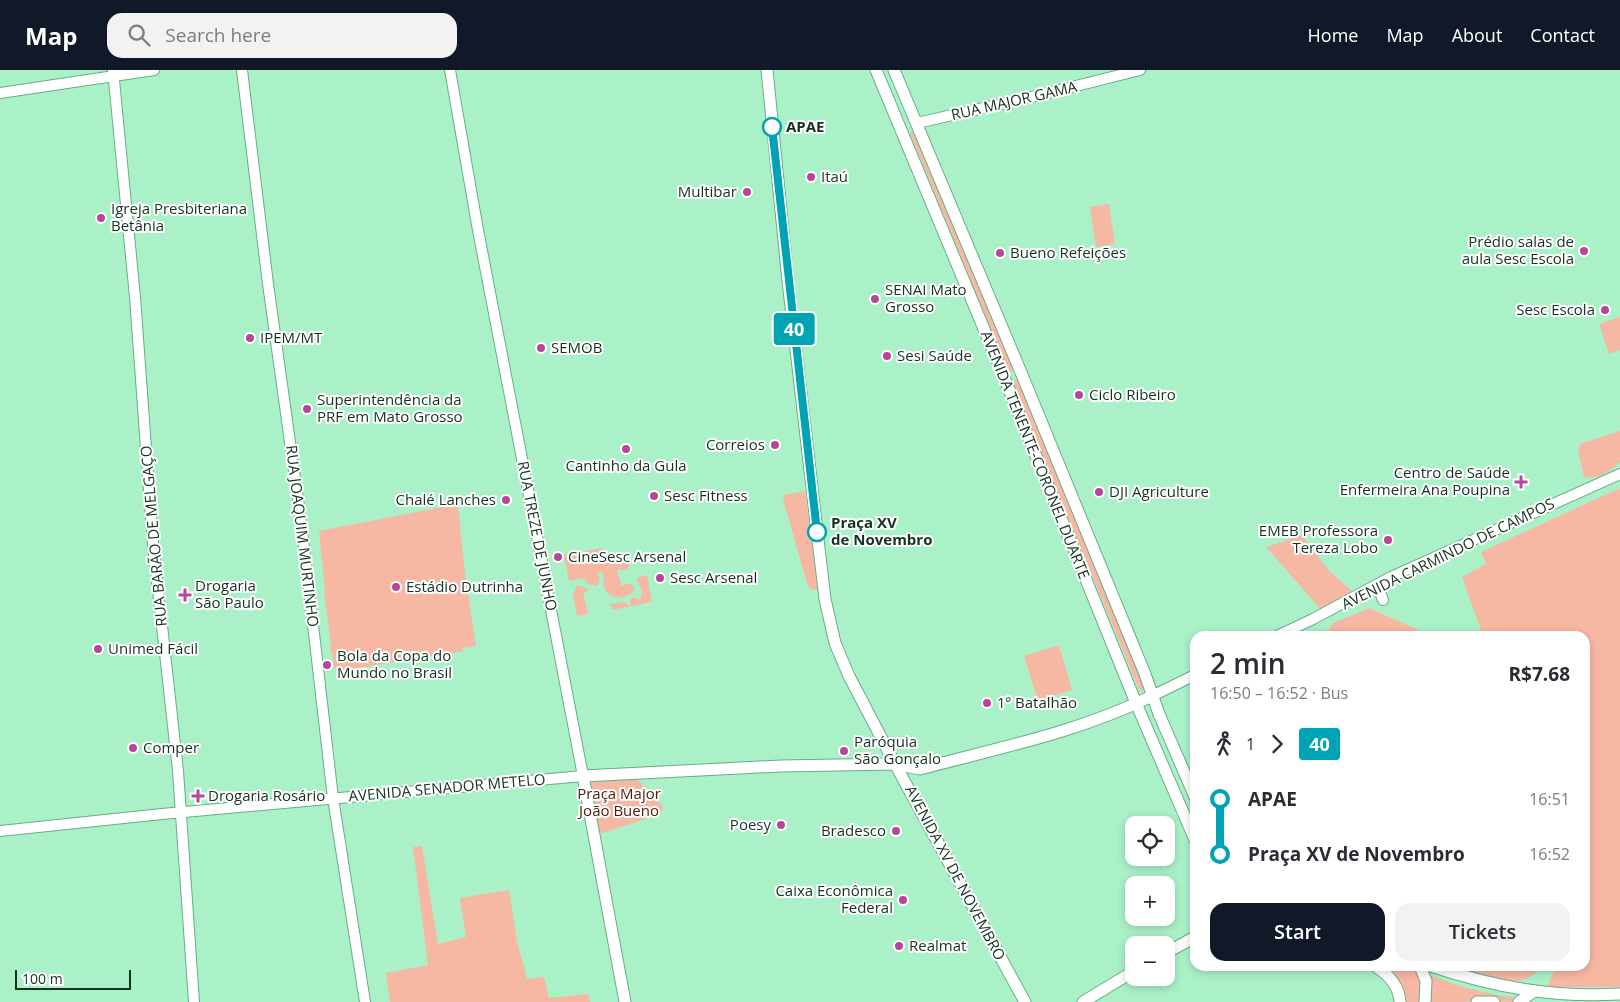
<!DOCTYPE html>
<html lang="en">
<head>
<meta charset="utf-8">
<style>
	:root { --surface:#fff; --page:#f2f2f3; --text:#2b2b33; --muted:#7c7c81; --accent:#111827 }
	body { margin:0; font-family:"Open Sans",sans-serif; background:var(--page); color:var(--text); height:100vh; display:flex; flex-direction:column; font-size:19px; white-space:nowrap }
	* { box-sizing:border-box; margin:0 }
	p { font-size:16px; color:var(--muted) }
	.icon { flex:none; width:28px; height:28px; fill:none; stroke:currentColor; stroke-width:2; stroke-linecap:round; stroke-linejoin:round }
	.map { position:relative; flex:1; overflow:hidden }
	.details { position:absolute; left:1190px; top:561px; width:400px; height:340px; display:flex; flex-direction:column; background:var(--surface); border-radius:15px; box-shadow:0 2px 8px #0003 }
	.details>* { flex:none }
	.badge { padding:0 10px; border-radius:4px; font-size:18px; line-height:32px }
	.controls { position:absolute; left:1125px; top:746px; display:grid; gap:10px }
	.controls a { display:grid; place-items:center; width:50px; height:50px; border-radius:10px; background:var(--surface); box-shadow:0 2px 8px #0003; font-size:25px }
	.scale { position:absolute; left:15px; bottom:12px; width:116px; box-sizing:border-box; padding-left:5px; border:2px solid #143122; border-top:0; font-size:14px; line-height:18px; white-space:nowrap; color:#143122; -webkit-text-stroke:4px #fff; paint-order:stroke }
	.map>.badge { position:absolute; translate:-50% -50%; box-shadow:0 0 0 2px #fff }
	.legs { display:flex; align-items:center; gap:8px; height:55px; padding:0 20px; font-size:16px }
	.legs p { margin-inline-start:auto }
	.head { display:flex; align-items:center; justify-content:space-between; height:85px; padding:0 20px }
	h1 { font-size:28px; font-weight:600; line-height:38px }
	.cta { display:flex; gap:10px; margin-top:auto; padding:10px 20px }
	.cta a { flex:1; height:58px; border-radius:15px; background:var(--accent); color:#fff; font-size:20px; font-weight:600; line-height:58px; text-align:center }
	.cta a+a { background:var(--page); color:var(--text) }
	ul { padding:0 20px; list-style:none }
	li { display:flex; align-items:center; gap:18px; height:55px; font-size:19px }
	li i { display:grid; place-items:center; width:8px; height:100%; margin:0 6px; background:currentColor }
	li i::after { content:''; width:12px; height:12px; margin:-6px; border:4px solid; border-radius:50%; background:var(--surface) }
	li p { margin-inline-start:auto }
	li:first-child i { background:linear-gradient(#0000 50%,currentColor 0) }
	li:last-child i { background:linear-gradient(currentColor 50%,#0000 0) }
	header { display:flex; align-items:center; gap:30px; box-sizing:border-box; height:70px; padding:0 25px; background:var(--accent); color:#fff }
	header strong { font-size:24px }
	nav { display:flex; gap:28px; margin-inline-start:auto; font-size:18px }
	.search { width:350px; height:45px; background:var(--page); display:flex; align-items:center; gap:12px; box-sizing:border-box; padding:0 18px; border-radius:15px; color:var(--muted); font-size:19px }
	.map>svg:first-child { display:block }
	.green { fill:#f7b8a3 }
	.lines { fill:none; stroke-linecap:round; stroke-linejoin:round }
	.secondary-casing { stroke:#68ad87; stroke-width:12 }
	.primary-casing { stroke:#68ad87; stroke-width:13 }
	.secondary { stroke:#fff; stroke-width:10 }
	.primary { stroke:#fff; stroke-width:11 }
	.line-1-casing { stroke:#fff; stroke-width:11 }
	.line-1 { stroke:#00a3b4; stroke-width:8 }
	.stop-1-dot { fill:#fff; stroke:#00a3b4; stroke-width:2.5 }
	.poi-dot { fill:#b9449b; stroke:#fff; stroke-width:2 }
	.labels { text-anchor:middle; stroke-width:4; stroke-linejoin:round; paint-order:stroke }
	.street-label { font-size:15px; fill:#143122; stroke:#fff }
	.stop-label { font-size:15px; font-weight:bold; fill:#143122; stroke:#fff; text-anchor:start }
	.poi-label { font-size:15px; fill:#143122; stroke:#fff; text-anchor:start }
	.park-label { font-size:15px; fill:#4c1c0b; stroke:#fff }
</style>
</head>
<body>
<header>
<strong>Map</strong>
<div class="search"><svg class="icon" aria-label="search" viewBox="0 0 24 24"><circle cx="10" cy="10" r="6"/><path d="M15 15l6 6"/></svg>Search here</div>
<nav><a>Home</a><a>Map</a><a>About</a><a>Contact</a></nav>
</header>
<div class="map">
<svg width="1620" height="932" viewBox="0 0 1620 932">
	<rect width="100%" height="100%" fill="#aaf1c8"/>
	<!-- green -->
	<path class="green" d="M913,60L1013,298L1012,302L1008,300L910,63Z
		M1109,134L1115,174L1096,177L1090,137Z
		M1620,247V280L1609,284L1599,254Z
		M1015,310L1018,311L1145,617L1142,621L1139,619L1013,313Z
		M1620,361V392C1611,401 1597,410 1584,407L1578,380L1580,374Z
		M1620,418V917H1550L1548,915L1556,896H1585V566H1483L1462,507L1486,494L1481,482Z
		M805,421L819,520L810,519L807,513L783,429L784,425Z
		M458,434L465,503L476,576L463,578V581L339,601L334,597L332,582H330L331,574L324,522L325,521L319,461Z
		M1302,465L1330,502L1357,525L1323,542L1266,477Z
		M603,478L606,488L625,486L630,496L625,500L619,499L617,502L621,512V516L628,513L634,517V521C622,535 598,525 604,506L601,501L598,503L600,509L597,516L588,514L583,508L569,511L564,485Z
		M647,505L652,532L612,540L610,532L612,534L625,532L629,536L631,535L630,531L632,527L640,530L642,521L637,510L639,507Z
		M577,515L584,517L589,521L583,522L588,544L577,546L573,526Z
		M1369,538L1432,566H1315L1330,559L1333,553Z
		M1059,575L1072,620L1038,631L1024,586Z
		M636,708L663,737L660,744L603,763L599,762L590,714L594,710Z
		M422,776L438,874L466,867L460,828L509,820L517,871L527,909L544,907L549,928L588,924L590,932H390L386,903L428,895L413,777Z
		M1384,896H1403L1466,918L1497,925L1516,928V932L1480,930L1462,932H1406C1404,916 1398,906 1384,896Z
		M1446,896H1540C1527,926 1469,902 1446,896Z"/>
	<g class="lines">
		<!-- secondary casing -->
		<g class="secondary-casing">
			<path id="secondary" d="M113,0L135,227L153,474L178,701L194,932
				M242,0L268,214L301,451L333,728L365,932
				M0,23L154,0
				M917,53L1036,26L1140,0
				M1382,512L1379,520L1383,530
				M1277,566L1313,549L1391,507L1620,404
				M1152,626L1195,605
				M0,761L162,744L583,706L478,160L450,0"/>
		</g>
		<!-- primary casing -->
		<g class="primary-casing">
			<path id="primary" d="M767,0L788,211L817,461L825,529L835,573L849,606L895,694L1025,932
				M876,0L1004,307L1136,633L1195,770
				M894,0L1020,300L1145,604L1159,644L1195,727
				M1166,883L1195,867
				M1375,896C1388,904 1399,916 1400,932
				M1420,896L1426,911L1425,932
				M1431,896C1494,917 1554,928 1620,924
				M625,932L583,706L781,696L895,694L920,699C998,678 1079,662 1152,626
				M1083,932L1134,901
				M1477,932H1494
				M1519,932L1533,922"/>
		</g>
		<!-- secondary -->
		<use href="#secondary" class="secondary"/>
		<!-- primary -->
		<use href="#primary" class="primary"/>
	</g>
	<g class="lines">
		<!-- line-1 casing -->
		<g class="line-1-casing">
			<path id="line-1" d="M772,57L817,462"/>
		</g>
		<!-- line-1 -->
		<use href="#line-1" class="line-1"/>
	</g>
	<!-- markers -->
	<g class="stop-1-dot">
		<circle cx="772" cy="57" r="9"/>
		<circle cx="817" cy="462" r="9"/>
	</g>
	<g class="poi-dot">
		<circle cx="811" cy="107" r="5"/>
		<circle cx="747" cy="122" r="5"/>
		<circle cx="101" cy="148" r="5"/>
		<circle cx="1584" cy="181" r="5"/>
		<circle cx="1000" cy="183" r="5"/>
		<circle cx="875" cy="229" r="5"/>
		<circle cx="1605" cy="240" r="5"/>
		<circle cx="250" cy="268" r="5"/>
		<circle cx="541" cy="278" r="5"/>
		<circle cx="887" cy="286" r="5"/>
		<circle cx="1079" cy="325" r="5"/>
		<circle cx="307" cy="339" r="5"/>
		<circle cx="775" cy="375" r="5"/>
		<circle cx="626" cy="379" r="5"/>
		<path d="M1518.5 404.5h5v5h5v5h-5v5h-5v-5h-5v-5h5z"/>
		<circle cx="1099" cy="422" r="5"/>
		<circle cx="654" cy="426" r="5"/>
		<circle cx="506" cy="430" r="5"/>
		<circle cx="1388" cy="470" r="5"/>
		<circle cx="558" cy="487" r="5"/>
		<circle cx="660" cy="508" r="5"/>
		<circle cx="396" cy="517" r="5"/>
		<path d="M182.5 517.5h5v5h5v5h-5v5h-5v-5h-5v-5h5z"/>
		<circle cx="98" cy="579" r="5"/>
		<circle cx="327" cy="595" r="5"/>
		<circle cx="987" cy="633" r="5"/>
		<circle cx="133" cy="678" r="5"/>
		<circle cx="844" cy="681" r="5"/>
		<path d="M195.5 718.5h5v5h5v5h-5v5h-5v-5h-5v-5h5z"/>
		<circle cx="781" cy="755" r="5"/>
		<circle cx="896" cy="761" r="5"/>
		<circle cx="903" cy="830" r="5"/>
		<circle cx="899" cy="876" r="5"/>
	</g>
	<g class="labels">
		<!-- street labels -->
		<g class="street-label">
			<text transform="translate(1014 31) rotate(-13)" y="5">RUA MAJOR GAMA</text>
			<text transform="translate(1035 385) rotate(68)" y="5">AVENIDA TENENTE-CORONEL DUARTE</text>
			<text transform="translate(154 466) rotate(-95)" y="5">RUA BARÃO DE MELGAÇO</text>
			<text transform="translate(302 466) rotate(83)" y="5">RUA JOAQUIM MURTINHO</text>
			<text transform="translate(537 466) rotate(79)" y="5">RUA TREZE DE JUNHO</text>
			<text transform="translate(1448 484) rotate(-26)" y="5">AVENIDA CARMINDO DE CAMPOS</text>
			<text transform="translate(447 718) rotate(-5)" y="5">AVENIDA SENADOR METELO</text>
			<text transform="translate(955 803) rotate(62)" y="5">AVENIDA XV DE NOVEMBRO</text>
		</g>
		<!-- stop labels -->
		<g class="stop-label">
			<text x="786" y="62">APAE</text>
			<text x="831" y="458">Praça XV<tspan x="831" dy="17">de Novembro</tspan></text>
		</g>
		<!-- poi labels -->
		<g class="poi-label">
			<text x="821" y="112">Itaú</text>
			<text x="737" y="127" text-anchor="end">Multibar</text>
			<text x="111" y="144">Igreja Presbiteriana<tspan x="111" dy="17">Betânia</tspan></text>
			<text x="1574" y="177" text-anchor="end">Prédio salas de<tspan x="1574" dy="17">aula Sesc Escola</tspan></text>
			<text x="1010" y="188">Bueno Refeições</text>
			<text x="885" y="225">SENAI Mato<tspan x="885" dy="17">Grosso</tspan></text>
			<text x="1595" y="245" text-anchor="end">Sesc Escola</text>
			<text x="260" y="273">IPEM/MT</text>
			<text x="551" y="283">SEMOB</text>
			<text x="897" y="291">Sesi Saúde</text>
			<text x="1089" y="330">Ciclo Ribeiro</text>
			<text x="317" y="335">Superintendência da<tspan x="317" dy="17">PRF em Mato Grosso</tspan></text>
			<text x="765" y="380" text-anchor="end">Correios</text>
			<text x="626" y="401" text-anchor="middle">Cantinho da Gula</text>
			<text x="1510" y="408" text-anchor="end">Centro de Saúde<tspan x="1510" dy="17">Enfermeira Ana Poupina</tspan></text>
			<text x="1109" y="427">DJI Agriculture</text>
			<text x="664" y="431">Sesc Fitness</text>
			<text x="496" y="435" text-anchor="end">Chalé Lanches</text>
			<text x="1378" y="466" text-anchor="end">EMEB Professora<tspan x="1378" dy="17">Tereza Lobo</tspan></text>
			<text x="568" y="492">CineSesc Arsenal</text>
			<text x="670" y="513">Sesc Arsenal</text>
			<text x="195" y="521">Drogaria<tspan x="195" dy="17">São Paulo</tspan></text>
			<text x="406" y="522">Estádio Dutrinha</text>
			<text x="108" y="584">Unimed Fácil</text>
			<text x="337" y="591">Bola da Copa do<tspan x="337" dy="17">Mundo no Brasil</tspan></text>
			<text x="997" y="638">1º Batalhão</text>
			<text x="854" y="677">Paróquia<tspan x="854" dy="17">São Gonçalo</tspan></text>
			<text x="143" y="683">Comper</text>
			<text x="208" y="731">Drogaria Rosário</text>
			<text x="771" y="760" text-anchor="end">Poesy</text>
			<text x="886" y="766" text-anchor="end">Bradesco</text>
			<text x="893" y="826" text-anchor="end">Caixa Econômica<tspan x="893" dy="17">Federal</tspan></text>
			<text x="909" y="881">Realmat</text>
		</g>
		<!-- park labels -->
		<g class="park-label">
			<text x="619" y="729">Praça Major<tspan x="619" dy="17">João Bueno</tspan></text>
		</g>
	</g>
</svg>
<div class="controls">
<a><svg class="icon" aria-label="locate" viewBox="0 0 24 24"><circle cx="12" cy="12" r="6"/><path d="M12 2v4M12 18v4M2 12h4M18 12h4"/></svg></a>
<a>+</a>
<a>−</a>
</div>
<div class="scale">100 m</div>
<b class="badge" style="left:794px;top:259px;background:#00a3b4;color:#fff">40</b>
<section class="details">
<div class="head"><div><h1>2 min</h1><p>16:50 – 16:52 · Bus</p></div><b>R$7.68</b></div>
<div class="legs"><svg class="icon" aria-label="walk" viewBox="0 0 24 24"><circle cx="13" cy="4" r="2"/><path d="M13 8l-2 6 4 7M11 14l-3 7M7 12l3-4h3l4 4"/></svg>1<svg class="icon" aria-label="forward" viewBox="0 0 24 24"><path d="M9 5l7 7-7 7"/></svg><b class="badge" style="background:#00a3b4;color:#fff">40</b></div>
<ul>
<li><i style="color:#00a3b4"></i><b>APAE</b><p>16:51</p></li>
<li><i style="color:#00a3b4"></i><b>Praça XV de Novembro</b><p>16:52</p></li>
</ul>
<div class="cta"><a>Start</a><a>Tickets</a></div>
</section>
</div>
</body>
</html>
